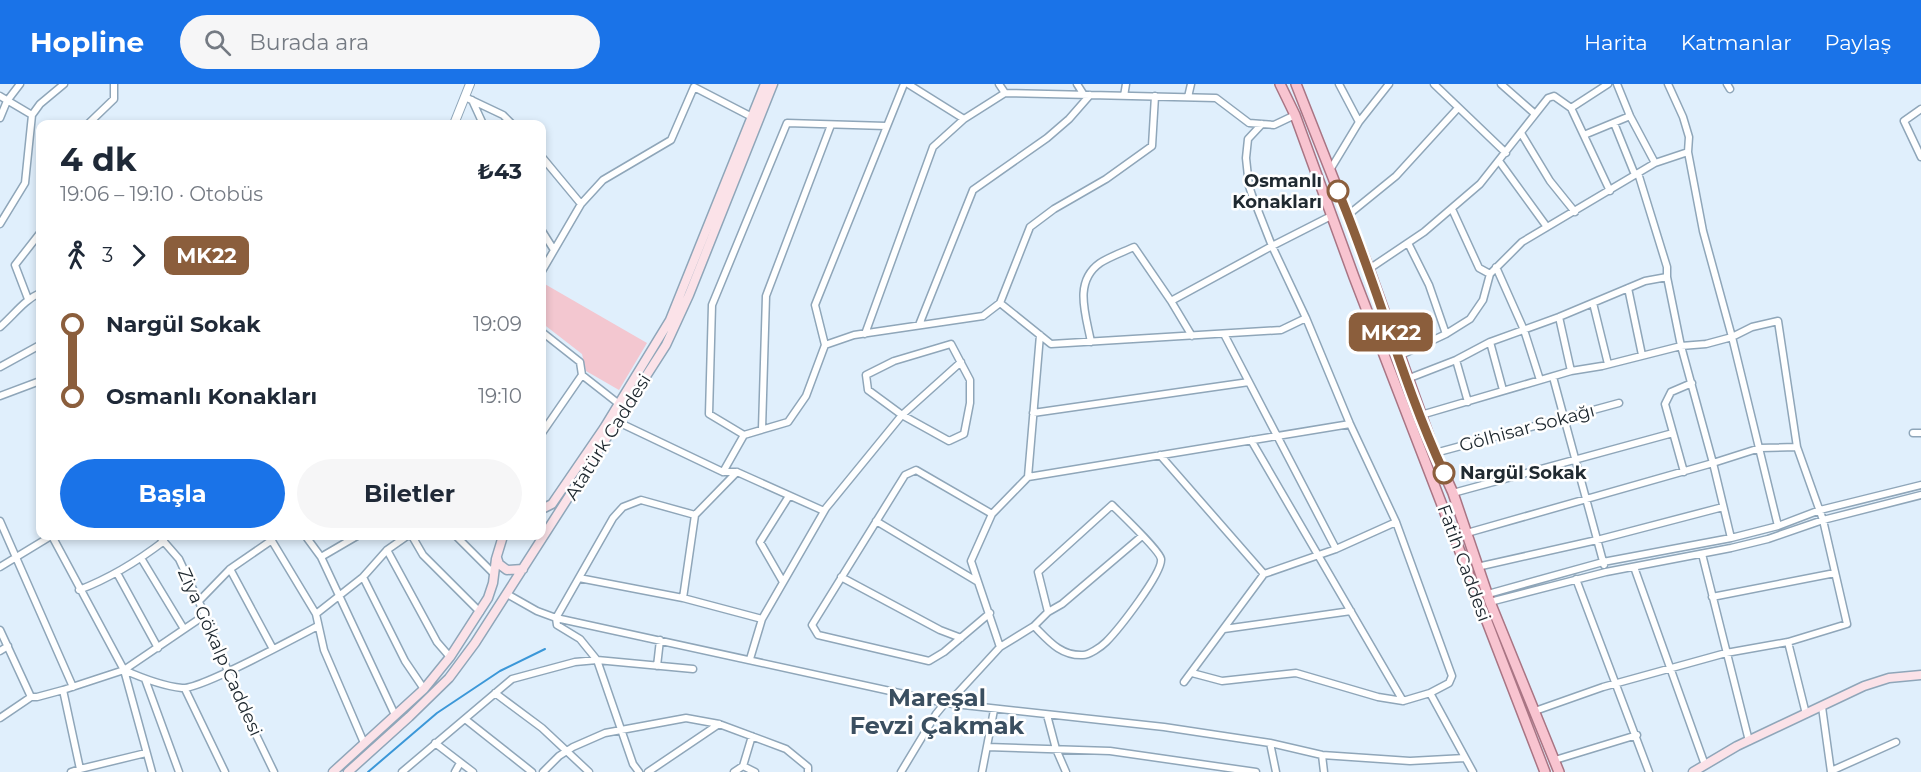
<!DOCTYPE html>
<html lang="tr">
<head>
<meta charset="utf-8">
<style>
	:root { --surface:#fff; --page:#f6f6f7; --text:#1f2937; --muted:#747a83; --accent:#1a73e8 }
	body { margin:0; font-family:Montserrat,sans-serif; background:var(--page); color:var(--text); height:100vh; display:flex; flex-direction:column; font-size:22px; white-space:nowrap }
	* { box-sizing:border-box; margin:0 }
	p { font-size:20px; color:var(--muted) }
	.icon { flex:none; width:33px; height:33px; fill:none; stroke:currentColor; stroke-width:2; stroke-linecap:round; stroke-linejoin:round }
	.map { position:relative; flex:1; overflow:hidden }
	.drawer { position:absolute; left:36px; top:36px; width:510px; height:420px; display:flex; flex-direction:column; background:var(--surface); border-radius:12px; box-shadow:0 3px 9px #0003 }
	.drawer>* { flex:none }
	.badge { padding:0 12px; border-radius:9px; font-size:21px; line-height:39px }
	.map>.badge { position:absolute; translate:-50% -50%; box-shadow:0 0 0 3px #fff }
	.legs { display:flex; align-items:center; gap:9px; height:66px; padding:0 24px; font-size:20px }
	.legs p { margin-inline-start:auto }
	.head { display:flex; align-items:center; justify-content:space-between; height:102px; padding:0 24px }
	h1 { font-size:33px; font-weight:700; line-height:45px }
	.cta { display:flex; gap:12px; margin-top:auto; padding:12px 24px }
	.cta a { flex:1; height:69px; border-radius:36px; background:var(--accent); color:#fff; font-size:24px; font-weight:700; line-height:69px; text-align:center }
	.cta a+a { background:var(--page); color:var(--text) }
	ul { padding:0 24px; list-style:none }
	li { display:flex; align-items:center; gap:21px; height:72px; font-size:22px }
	li i { display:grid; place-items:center; width:9px; height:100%; margin:0 8px; background:currentColor }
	li i::after { content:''; width:15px; height:15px; margin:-8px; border:4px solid; border-radius:50%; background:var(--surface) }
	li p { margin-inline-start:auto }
	li:first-child i { background:linear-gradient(#0000 50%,currentColor 0) }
	li:last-child i { background:linear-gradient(currentColor 50%,#0000 0) }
	header { display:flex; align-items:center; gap:36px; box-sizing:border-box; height:84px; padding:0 30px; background:var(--accent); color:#fff }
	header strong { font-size:28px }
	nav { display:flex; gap:33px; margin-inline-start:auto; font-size:21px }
	.search { width:420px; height:54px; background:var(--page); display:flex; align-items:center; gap:15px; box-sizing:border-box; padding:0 21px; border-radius:33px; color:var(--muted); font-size:22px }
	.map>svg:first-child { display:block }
	.green { fill:#f3c7d0 }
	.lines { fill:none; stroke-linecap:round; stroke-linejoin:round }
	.stream { stroke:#3b97d8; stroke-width:2 }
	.minor-casing { stroke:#8fa6b9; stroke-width:9 }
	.tertiary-casing { stroke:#8fa6b9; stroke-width:10 }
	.secondary-casing { stroke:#8fa6b9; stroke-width:11 }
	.primary-casing { stroke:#a97584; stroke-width:12 }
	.minor { stroke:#fff; stroke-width:6 }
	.tertiary { stroke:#fff; stroke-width:8 }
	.secondary { stroke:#fbe2e8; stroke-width:8 }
	.primary { stroke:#f8c4d0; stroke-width:9 }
	.line-1-casing { stroke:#fff; stroke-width:14 }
	.line-1 { stroke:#8b5e3c; stroke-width:9 }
	.stop-1-dot { fill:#fff; stroke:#8b5e3c; stroke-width:3 }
	.labels { text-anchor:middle; stroke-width:5; stroke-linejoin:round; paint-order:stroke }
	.stop-label { font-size:18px; font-weight:bold; fill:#202a31; stroke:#fff; text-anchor:end }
	.street-label { font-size:18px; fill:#202a31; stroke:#fff }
	.district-label { font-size:24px; font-weight:bold; fill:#3b4f60; stroke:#fff }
</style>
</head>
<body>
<header>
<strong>Hopline</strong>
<div class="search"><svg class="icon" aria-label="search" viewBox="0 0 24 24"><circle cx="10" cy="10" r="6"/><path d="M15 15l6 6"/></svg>Burada ara</div>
<nav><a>Harita</a><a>Katmanlar</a><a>Paylaş</a></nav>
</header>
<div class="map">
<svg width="1921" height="688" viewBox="0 0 1921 688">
	<rect width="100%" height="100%" fill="#e0effc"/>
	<!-- green -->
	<path class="green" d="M543,199L647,259L619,306L586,287L582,270L542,239Z"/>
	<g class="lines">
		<!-- stream -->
		<path class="stream" d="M368,688L437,629L500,587L545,565"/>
		<!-- minor casing -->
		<g class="minor-casing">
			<path id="minor" d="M908,0L964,35L1005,9L1216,14L1249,39L1274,41L1295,31
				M999,0L1005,9
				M1077,0L1084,11
				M1339,0L1359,38
				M1434,0L1506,69
				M1501,0L1534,29
				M1617,0L1630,32L1655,79
				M1668,0L1683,33L1689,53L1688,68L1703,147L1732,253L1778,442
				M1727,0L1730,5
				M0,12L32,31
				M1124,12L1126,0
				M465,13L503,31L512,40
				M1188,13L1191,0
				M472,16L483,40
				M1571,24L1610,107
				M1921,25L1904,37L1921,73
				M0,34L7,17L20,0
				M1614,39L1635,91
				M88,40L114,15V0
				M886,42L787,39L712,221L709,330L744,351L788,338L806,312L825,261L854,251L983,232L1000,219L1051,260L1281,246L1306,234
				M1521,49L1550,97L1575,128
				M1584,51L1630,32
				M542,73L581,120
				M1499,77L1547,143
				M1330,86L1359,38L1389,0
				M1638,89L1667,183V193
				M1452,125L1479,184L1490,190
				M1348,131L1396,92L1458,24
				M0,140L25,99L32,31L40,20L64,0
				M542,147L554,166
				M1408,159L1429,201L1446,250
				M1496,183L1524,246L1540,296
				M1369,185L1424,148L1480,100L1548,14L1554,12L1571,24L1608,0
				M542,187L581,120L603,96L671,56L694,3L752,33
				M1628,204L1642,271
				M28,215L15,181L40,149
				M1171,217L1272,162L1331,132
				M1000,219L1030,143L1054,125L1106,95L1152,62L1155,12
				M1593,219L1608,280
				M1559,233L1571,287
				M919,241L973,106L1047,54L1069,35L1090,11
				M0,243C14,231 24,216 40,209
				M542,248L580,278L582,291L619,320
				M865,250L933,63L964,35
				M1224,250L1336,465
				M1091,258C1086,231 1073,198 1100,179C1109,173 1123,168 1134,163L1171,217L1192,252
				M1490,258L1503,306
				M951,260L970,296V319L964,350L949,357L902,331L868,306L866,291L894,277Z
				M825,261L815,221L904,0
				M1399,272L1446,250L1470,235L1483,216L1490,190L1522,158L1655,79L1688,68
				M1456,276L1468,318
				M0,283L40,261
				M1553,293L1604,481
				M1407,295L1456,276L1490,258L1559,233L1645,197L1667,193L1681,262L1713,379L1760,364L1797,363L1823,436L1847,540L1788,558L1726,569L1603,603L1535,627
				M0,312L40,297
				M1033,329L1249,298
				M1421,331L1571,287L1602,282L1681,262L1706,260L1732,253L1752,243L1778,237L1797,363
				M618,338L723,388H737L824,427
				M762,345L766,212L831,41
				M542,349L582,291
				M1913,349H1921
				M1251,356L1403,617
				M1435,369L1619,319
				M1160,371L1264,490L1336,465L1396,438
				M723,388L744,351
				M1684,388L1665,320L1671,308L1692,299
				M1028,393L1350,340
				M1453,409L1673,349
				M0,437L73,603
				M876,437L978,498
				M1467,449L1713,379L1731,454
				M52,452L124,586L152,688
				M159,452L179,475L205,531L243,624L274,688
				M269,452L316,530L324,566L364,659
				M412,452L423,471L480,528
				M456,452L494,490
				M307,454L321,473L395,631
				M387,466L437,558L450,573
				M1702,470L1749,657
				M321,473L357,452
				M141,474L184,545
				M0,483L51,452
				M1477,483L1597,456L1723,423
				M1634,483L1705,681
				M230,485L273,565
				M117,489L158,564
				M363,493L405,577L424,605
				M841,493L940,546L961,554
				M579,494L683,514L762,535
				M1576,495L1649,688
				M783,498L760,458L789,412
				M79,506C110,494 138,477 164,457
				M507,510L537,527L556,534L945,619L1164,643L1270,659L1322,671L1410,677L1465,674
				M1488,510L1603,478L1731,454L1778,442L1820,426L1921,401
				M1712,513L1835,489
				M683,514L695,431L737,388
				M199,517L230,485L272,456
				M1490,518L1606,488L1731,464L1768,455L1823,436L1921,411
				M990,529L944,568L929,577L818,551L812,541L905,391L916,386L992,430
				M316,530L363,493L387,466L407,452
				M1034,542C1048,556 1060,572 1083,571C1089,571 1101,563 1106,558C1118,546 1163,489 1161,475C1160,467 1121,430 1112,421L1038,488L1048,528
				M1224,545L1351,527
				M0,546L31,613
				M1788,558L1806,630
				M1000,563L971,477L992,430L1028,393L1040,251
				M0,567L8,562
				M750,575L762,535L826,424L902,331L961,278
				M657,582L660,556
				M124,586C142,594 163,602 182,604C200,606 296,553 318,542
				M1192,589L1222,597L1296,589L1378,613L1403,617L1430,609L1449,599L1452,592L1396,438L1350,340L1306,234L1272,162L1252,111L1249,102L1246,74L1248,55L1262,40
				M145,595L179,688
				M1184,598L1264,490
				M185,605L225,688
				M63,606L80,685L71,688
				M495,609L542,644L589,688
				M1430,609L1473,688
				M1822,623L1831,688
				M1047,631L1056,665L1066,688
				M0,634L31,613H37L63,606L124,586L205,531
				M465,635L532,688
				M435,659L473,688
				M1270,659L1276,688
				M987,663L1110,667L1256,688
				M1322,671L1324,688
				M1555,676L1637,651
				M743,682L755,688
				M80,685L146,669
				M1831,687L1896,658
				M402,688L512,595L575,578L597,576L693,585
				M455,688L460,679
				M543,688L559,672L573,663L605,649L686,634L719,640L786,665L808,683V688
				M639,688L633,680L597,576L580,555L557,541L556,534L613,434L623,423L641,416L695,431
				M648,688L719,640
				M734,688L743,682L752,652
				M901,688L936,630L945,619L955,612L1000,563L1034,542L1048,528L1062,520L1142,452
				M982,688L994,626"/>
		</g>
		<!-- tertiary casing -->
		<g class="tertiary-casing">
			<path id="tertiary" d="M454,40L470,0"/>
		</g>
		<!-- secondary casing -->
		<g class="secondary-casing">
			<path id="secondary" d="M542,425L552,420L604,344L670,236L765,0
				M497,474L499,480L507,486L523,485
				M333,688L424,605L450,573L488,514L493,499L496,475L503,452
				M348,688L409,633L449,594L475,559L666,261L689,211L773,0
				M1693,688L1737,662L1864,602L1889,594L1921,591"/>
		</g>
		<!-- primary casing -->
		<g class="primary-casing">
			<path id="primary" d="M1280,0L1295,31L1354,193L1545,688
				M1296,0L1369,185L1435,369L1453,409L1490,518L1559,688"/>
		</g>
		<!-- minor -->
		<use href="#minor" class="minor"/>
		<!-- tertiary -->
		<use href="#tertiary" class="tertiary"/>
		<!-- secondary -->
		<use href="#secondary" class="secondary"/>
		<!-- primary -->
		<use href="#primary" class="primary"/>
	</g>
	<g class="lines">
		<!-- line-1 casing -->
		<g class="line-1-casing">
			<path id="line-1" d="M1338,107C1377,200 1402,298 1444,389"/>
		</g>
		<!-- line-1 -->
		<use href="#line-1" class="line-1"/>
	</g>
	<!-- markers -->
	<g class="stop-1-dot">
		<circle cx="1338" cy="107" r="10"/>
		<circle cx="1444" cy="389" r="10"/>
	</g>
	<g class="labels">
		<!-- stop labels -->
		<g class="stop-label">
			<text x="1322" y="103">Osmanlı<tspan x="1322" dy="21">Konakları</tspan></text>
			<text x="1460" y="395" text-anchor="start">Nargül Sokak</text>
		</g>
		<!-- street labels -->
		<g class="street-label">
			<text transform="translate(1527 344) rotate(-15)" y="6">Gölhisar Sokağı</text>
			<text transform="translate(608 353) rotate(-58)" y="6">Atatürk Caddesi</text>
			<text transform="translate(1464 479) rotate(70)" y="6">Fatih Caddesi</text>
			<text transform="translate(220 568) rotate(66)" y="6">Ziya Gökalp Caddesi</text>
		</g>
		<!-- district labels -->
		<g class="district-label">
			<text x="937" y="622">Mareşal<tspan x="937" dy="28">Fevzi Çakmak</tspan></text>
		</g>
	</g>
</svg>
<b class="badge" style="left:1391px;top:248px;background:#8b5e3c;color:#fff">MK22</b>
<section class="drawer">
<div class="head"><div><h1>4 dk</h1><p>19:06 – 19:10 · Otobüs</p></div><b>₺43</b></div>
<div class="legs"><svg class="icon" aria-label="walk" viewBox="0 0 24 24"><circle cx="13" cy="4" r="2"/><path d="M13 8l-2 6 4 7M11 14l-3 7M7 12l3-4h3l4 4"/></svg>3<svg class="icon" aria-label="forward" viewBox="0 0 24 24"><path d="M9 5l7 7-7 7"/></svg><b class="badge" style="background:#8b5e3c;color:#fff">MK22</b></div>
<ul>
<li><i style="color:#8b5e3c"></i><b>Nargül Sokak</b><p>19:09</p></li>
<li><i style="color:#8b5e3c"></i><b>Osmanlı Konakları</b><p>19:10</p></li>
</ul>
<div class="cta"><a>Başla</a><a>Biletler</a></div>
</section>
</div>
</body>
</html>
